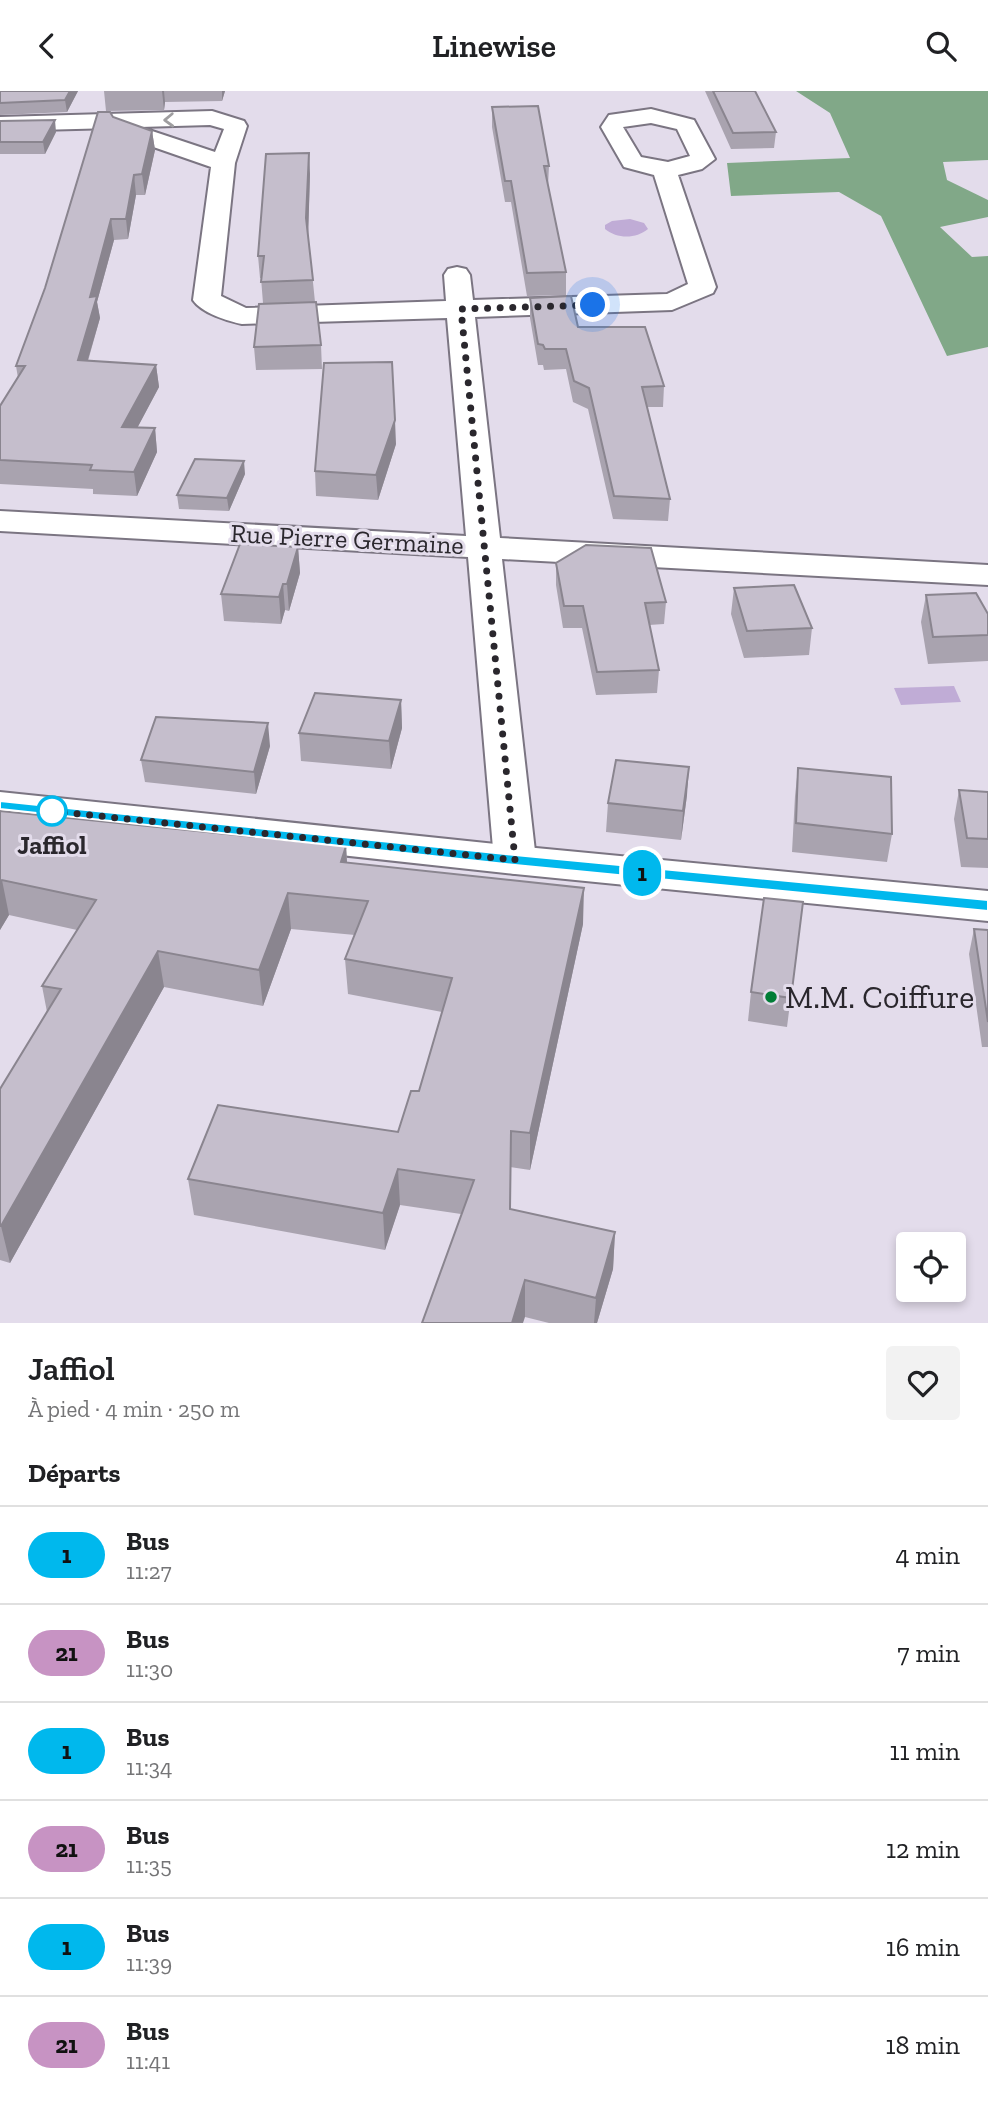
<!DOCTYPE html>
<html lang="fr">
<head>
<meta charset="utf-8">
<style>
	:root { --surface:#fff; --page:#f2f2f2; --text:#202124; --muted:#757577; --line:#e0e0e0 }
	body { margin:0; font-family:"Zilla Slab",serif; background:var(--page); color:var(--text); height:100vh; display:flex; flex-direction:column; font-size:26px; white-space:nowrap }
	* { box-sizing:border-box; margin:0 }
	p { font-size:23px; color:var(--muted) }
	.icon { flex:none; width:38px; height:38px; fill:none; stroke:currentColor; stroke-width:2; stroke-linecap:round; stroke-linejoin:round }
	.map { position:relative; height:1232px; overflow:hidden }
	.panel { display:flex; flex-direction:column; background:var(--surface); flex:1 }
	.panel>* { flex:none }
	.badge { padding:0 14px; border-radius:23px; font-size:24px; line-height:46px }
	.controls { position:absolute; left:896px; top:1141px; display:grid; gap:14px }
	.controls a { display:grid; place-items:center; width:70px; height:70px; border-radius:7px; background:var(--surface); box-shadow:0 4px 10px #0003; font-size:35px }
	.you { position:absolute; width:35px; height:35px; margin:-18px; border:5px solid #fff; border-radius:50%; background:#1a73e8; box-shadow:0 0 0 10px #1a73e833 }
	.map>.badge { position:absolute; translate:-50% -50%; box-shadow:0 0 0 4px #fff }
	h2 { padding:0 28px; font-size:26px; line-height:63px }
	.round { display:grid; place-items:center; flex:none; width:74px; height:74px; border-radius:7px; background:var(--page) }
	.headline { display:flex; align-items:center; justify-content:space-between; height:119px; padding:0 28px }
	h1 { font-size:33px; font-weight:600; line-height:52px }
	ul { padding:0; list-style:none }
	li { display:flex; align-items:center; gap:21px; height:98px; padding:0 28px; border-top:2px solid var(--line) }
	li div { flex:1 }
	li b { display:block; font-size:26px }
	li em { font-style:normal }
	li .badge { min-width:77px; font-weight:700; text-align:center }
	header { display:flex; justify-content:space-between; align-items:center; height:91px; padding:0 28px; background:var(--surface); font-size:32px; font-weight:600 }
	.map>svg:first-child { display:block }
	.forest { fill:#81a888 }
	.water { fill:#c0acd6 }
	.lines { fill:none; stroke-linecap:round; stroke-linejoin:round }
	.minor-casing { stroke:#7b7582; stroke-width:4 }
	.major-casing { stroke:#7b7582; stroke-width:4 }
	.minor { fill:#fff; fill-rule:evenodd }
	.major { fill:#fff; fill-rule:evenodd }
	.wall { fill:#a9a3af }
	.shaded-wall { fill:#8a858f }
	.building { fill:#c5becc; stroke:#8a858f; stroke-width:2 }
	.oneway { stroke:#9f9ea0 }
	.line { fill:#00b8ed; stroke:#fff; stroke-width:2 }
	.walk { stroke:#2a272d; stroke-width:7; stroke-dasharray:0 12.6 }
	.stop-dot { fill:#fff; stroke:#00b8ed; stroke-width:3.5 }
	.poi-dot { fill:#007d36; stroke:#e3dceb; stroke-width:2.5 }
	.labels { text-anchor:middle; stroke-width:6; stroke-linejoin:round; paint-order:stroke }
	.street-label { font-size:26px; fill:#2a272d; stroke:#e3dceb }
	.stop-label { font-size:26px; font-weight:bold; fill:#2a272d; stroke:#e3dceb }
	.near-poi-label { font-size:32px; fill:#2a272d; stroke:#e3dceb; text-anchor:start }
</style>
</head>
<body>
<header><svg class="icon" aria-label="back" viewBox="0 0 24 24"><path d="M15 5l-7 7 7 7"/></svg>Linewise<svg class="icon" aria-label="search" viewBox="0 0 24 24"><circle cx="10" cy="10" r="6"/><path d="M15 15l6 6"/></svg></header>
<div class="map">
<svg width="988" height="1232" viewBox="0 0 988 1232">
	<rect width="100%" height="100%" fill="#e3dceb"/>
	<!-- forest -->
	<path class="forest" d="M796,0H988V69L943,71L947,89L988,109V126L940,136L972,166L988,165V256L947,265L881,125L839,101L731,105L727,72L850,67L830,22Z"/>
	<!-- water -->
	<path class="water" d="M630,128L644,132L648,138C636,148 617,148 605,138V134L612,130Z
		M954,595L961,611L901,614L894,597Z"/>
	<g class="lines">
		<!-- minor casing -->
		<g class="minor-casing">
			<path id="minor" d="M651,18L694,29L715,68L702,78L678,84L716,196L713,202L672,219L475,226L500,447L988,474V494L502,468L536,769L530,779L515,783L500,779L494,769L468,466L0,440V420L466,445L447,227L242,233C227,230 202,222 193,209L211,76L116,43L114,37L0,40V26L212,20L244,30L247,35L235,72L221,205L246,217L446,210L444,184L448,178L457,176L466,178L470,184L473,209L667,203L688,193L654,84L624,76L601,36L609,24ZM651,32L677,38L690,65L668,71L641,66L623,36ZM210,34L224,38L215,61L140,36Z"/>
		</g>
		<!-- major casing -->
		<g class="major-casing">
			<path id="major" d="M0,701L515,755L988,800V830L515,783L0,727Z"/>
		</g>
		<!-- minor -->
		<use href="#minor" class="minor"/>
		<!-- major -->
		<use href="#major" class="major"/>
	</g>
	<!-- wall -->
	<path class="wall" d="M0,0H78L67,21L0,24Z
		M104,0H225L222,10L165,11L164,19L106,20Z
		M705,0H755L776,41L774,57L731,58Z
		M492,16L549,75L548,95L566,181V204L527,205L511,111H505L492,36Z
		M113,26L152,40L155,59L145,104H136L128,148L114,149L97,211L100,227L88,270L156,274L159,296L137,337H155L157,361L137,405L93,403V398L0,393V315L18,287L16,275Z
		M0,30L56,41L45,63H0Z
		M310,83L308,142L315,211L321,254L322,278L256,279L254,256L263,212L261,187H260L258,165Z
		M530,207L578,236L664,295L663,316H647L670,408L668,430L613,428L588,318L573,311L566,278L544,279L543,274H538L530,227Z
		M396,353L378,409L316,405L315,380Z
		M245,383L229,420L179,418L177,404Z
		M298,456L300,482L289,520L285,519L281,533L224,530L221,503Z
		M556,472L666,511L664,533L649,534L659,579L657,602L596,604L582,537H563L556,494Z
		M734,497L812,537L809,564L744,567L731,523Z
		M926,504L988,523V570L928,573L921,531Z
		M401,609L402,637L391,678L301,670L299,642Z
		M270,655L256,703L145,691L141,669Z
		M798,677L892,743L887,771L792,761L795,705Z
		M959,699L988,701V777L961,776L954,728Z
		M687,704L681,749L606,741L608,712Z
		M0,720L346,755L347,771L583,833L530,1079L510,1076V1118L615,1141L613,1178L597,1232H549L525,1226L461,1123L400,1114L385,1159L194,1124L188,1088L398,1041L419,1000L442,921L348,903L345,868L355,844L291,838L263,915L164,896L10,1172L0,1169V998L47,921L42,895L77,839L9,824L0,839Z
		M803,811L787,936L748,930L751,901Z
		M974,838L988,839V956H982L969,863Z"/>
	<!-- shaded-wall -->
	<path class="shaded-wall" d="M70,0H78L67,21L65,9Z
		M162,0H164L165,11L164,19Z
		M222,0H225L222,10Z
		M55,29L56,41L45,63L43,51Z
		M152,40L155,59L145,104L142,83Z
		M309,62L310,83L308,149L306,127Z
		M134,84L136,104L128,148L126,128Z
		M111,128L114,149L97,211L100,227L81,292L78,269L90,206Z
		M156,274L159,296L125,360L122,336Z
		M395,329L396,353L378,409L376,384Z
		M155,337L157,361L137,405L134,381Z
		M244,370L245,383L229,420L227,407Z
		M298,456L300,482L289,520L287,493Z
		M283,493L285,519L281,533L279,506Z
		M401,609L402,637L391,678L389,650Z
		M268,632L270,655L256,703L254,681Z
		M689,676L687,704L681,749L683,720Z
		M346,755L348,790L341,771Z
		M2,789L9,824L0,839V792Z
		M584,797L583,833L530,1079V1042Z
		M288,802L291,838L263,915L259,879Z
		M158,860L164,896L10,1172L1,1135Z
		M398,1078L400,1114L385,1159L383,1122Z
		M615,1141L613,1178L597,1232H594L596,1207Z
		M525,1189V1226L523,1232H512Z"/>
	<!-- building -->
	<path class="building" d="M0,0H70L65,9L0,12Z
		M713,0H755L776,41L733,42Z
		M538,15L549,75H544L566,181L527,182L511,90H505L492,16Z
		M98,21H110L113,26L152,40L142,83L134,84L126,128H111L90,206L97,205L78,269L156,274L122,336L155,337L134,381L90,379L92,374L0,369V315L25,275H16L45,197Z
		M55,29L43,51H0V30Z
		M309,62L306,127L313,189L261,191L264,165H258L266,63Z
		M571,205L578,236H645L664,295L642,296L670,408L614,405L589,297L574,290L566,258H545L543,254L538,253L530,207Z
		M316,211L321,254L254,256L259,213Z
		M392,271L395,329L376,384L315,380L324,272Z
		M195,368L244,370L227,407L177,404Z
		M240,453L298,456L287,493H283L279,506L221,503Z
		M586,454L651,457L666,511L645,512L659,579L597,581L583,515H564L556,472Z
		M794,494L812,537L747,540L734,497Z
		M976,502L988,523V544L933,546L926,504Z
		M315,602L401,609L389,650L299,642Z
		M156,626L268,632L254,681L141,669Z
		M616,669L689,676L683,720L608,712Z
		M798,677L891,686L892,743L796,732Z
		M959,699L988,701V748L967,747Z
		M0,720L346,755L341,771L584,797L530,1042L511,1040L510,1118L615,1141L596,1207L525,1189L512,1232H422L474,1089L398,1078L383,1122L188,1088L218,1014L398,1041L411,1000H419L452,887L345,868L368,810L288,802L259,879L158,860L1,1135H0V998L61,898L42,895L96,809L2,789L0,792Z
		M764,807L803,811L791,907L751,901Z
		M974,838L988,839V931Z"/>
	<!-- one-way arrows -->
	<defs><path id="oneway-chevron" d="M-2-3.5L2.5 0L-2 3.5" fill="none" stroke-width="1.6" stroke-linecap="round" stroke-linejoin="round" transform="scale(1.75)"/></defs>
	<use class="oneway" href="#oneway-chevron" transform="translate(169 29) rotate(178)"/>
	<!-- line -->
	<path class="line" d="M0,710L515,764L988,809V820L515,774L0,718Z"/>
	<g class="lines">
		<!-- walk -->
		<path class="walk" d="M52,720L515,769L461,218L593,214"/>
	</g>
	<!-- markers -->
	<circle class="stop-dot" cx="52" cy="720" r="14"/>
	<circle class="poi-dot" cx="771" cy="906" r="7"/>
	<g class="labels">
		<!-- street labels -->
		<g class="street-label">
			<text transform="translate(347 448) rotate(3)" y="9">Rue Pierre Germaine</text>
		</g>
		<!-- stop labels -->
		<g class="stop-label">
			<text x="52" y="763">Jaffiol</text>
		</g>
		<!-- near-poi labels -->
		<g class="near-poi-label">
			<text x="785" y="917">M.M. Coiffure</text>
		</g>
	</g>
</svg>
<div class="controls">
<a><svg class="icon" aria-label="locate" viewBox="0 0 24 24"><circle cx="12" cy="12" r="6"/><path d="M12 2v4M12 18v4M2 12h4M18 12h4"/></svg></a>
</div>
<div class="you" style="left:593px;top:214px"></div>
<b class="badge" style="left:642px;top:782px;background:#00b8ed;color:#111">1</b>
</div>
<section class="panel">
<div class="headline"><div><h1>Jaffiol</h1><p>À pied · 4 min · 250 m</p></div><a class="round"><svg class="icon" aria-label="heart" viewBox="0 0 24 24"><path d="M12 20l-8-8c-3-5 5-10 8-4 3-6 11-1 8 4z"/></svg></a></div>
<h2>Départs</h2>
<ul>
<li><span class="badge" style="background:#00b8ed;color:#111">1</span><div><b>Bus</b><p>11:27</p></div><em>4 min</em></li>
<li><span class="badge" style="background:#c793c3;color:#111">21</span><div><b>Bus</b><p>11:30</p></div><em>7 min</em></li>
<li><span class="badge" style="background:#00b8ed;color:#111">1</span><div><b>Bus</b><p>11:34</p></div><em>11 min</em></li>
<li><span class="badge" style="background:#c793c3;color:#111">21</span><div><b>Bus</b><p>11:35</p></div><em>12 min</em></li>
<li><span class="badge" style="background:#00b8ed;color:#111">1</span><div><b>Bus</b><p>11:39</p></div><em>16 min</em></li>
<li><span class="badge" style="background:#c793c3;color:#111">21</span><div><b>Bus</b><p>11:41</p></div><em>18 min</em></li>
</ul>
</section>
</body>
</html>
